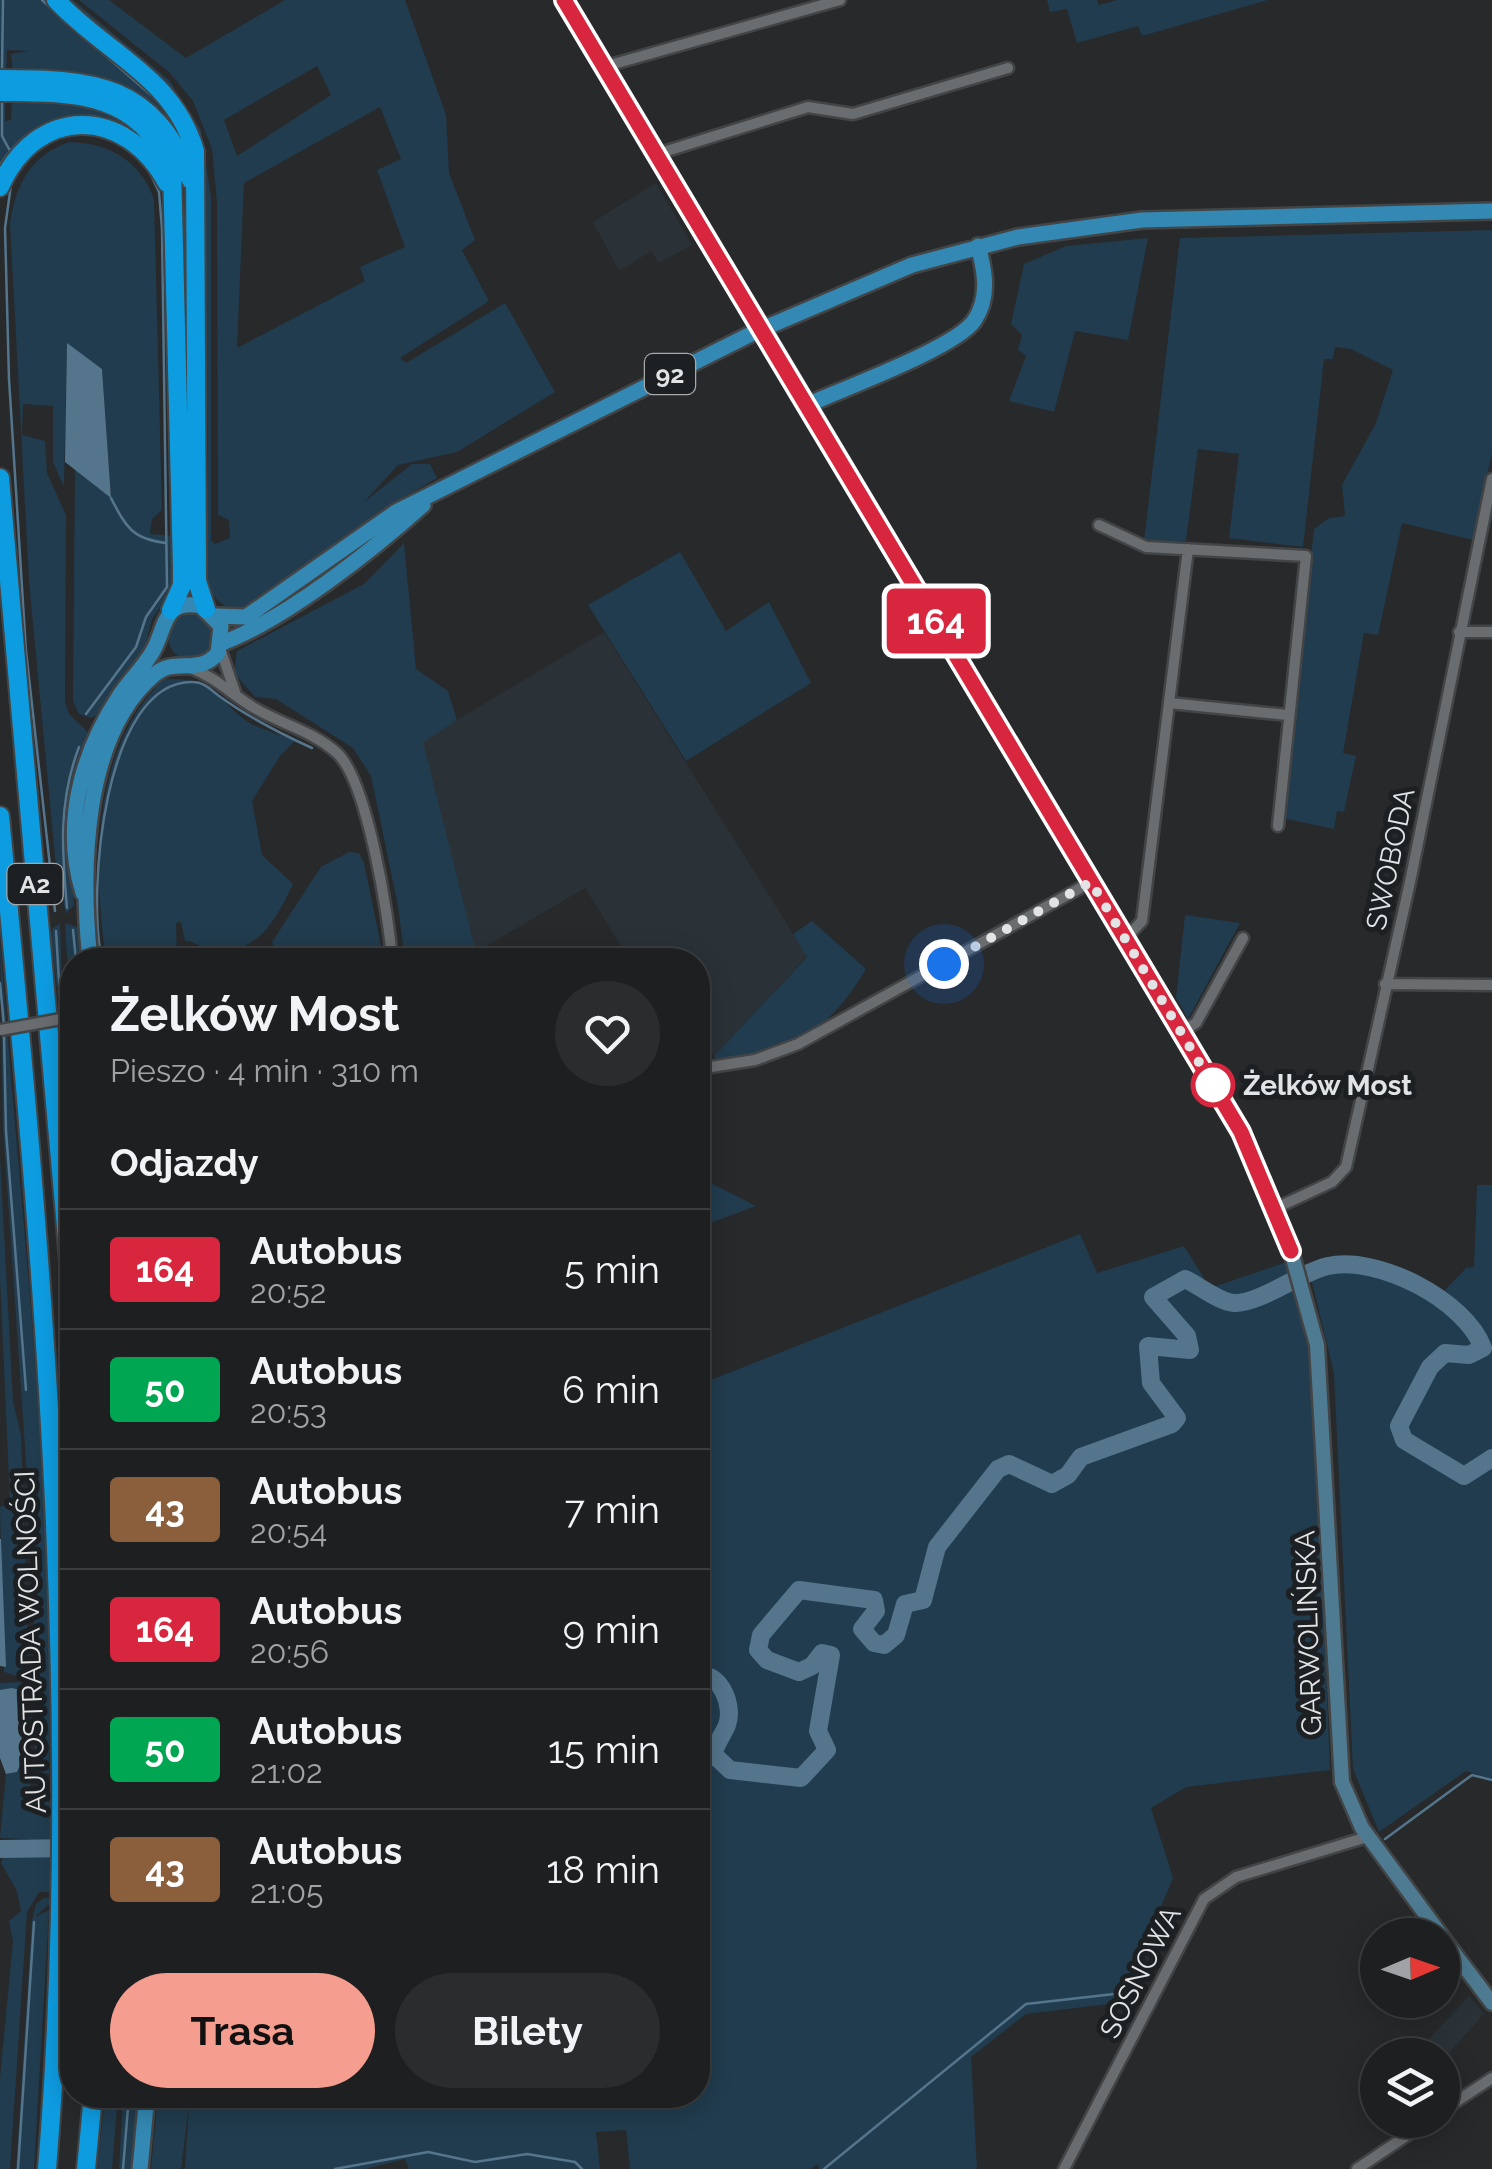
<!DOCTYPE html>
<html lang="pl">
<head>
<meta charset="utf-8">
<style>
	:root { --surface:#1d1f20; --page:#2a2c2d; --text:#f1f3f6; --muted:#a0a2a5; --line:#3b3d3e; --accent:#f59d8f }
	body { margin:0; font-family:Raleway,sans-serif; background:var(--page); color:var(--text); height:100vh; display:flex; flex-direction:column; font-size:38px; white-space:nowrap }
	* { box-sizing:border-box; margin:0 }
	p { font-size:32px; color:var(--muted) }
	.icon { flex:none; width:55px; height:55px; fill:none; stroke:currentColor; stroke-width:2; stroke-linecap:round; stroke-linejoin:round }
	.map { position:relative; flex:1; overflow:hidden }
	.details { position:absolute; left:60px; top:948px; width:650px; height:1160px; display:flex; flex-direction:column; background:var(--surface); border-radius:40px; box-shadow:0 5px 25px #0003,0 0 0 2px var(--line) }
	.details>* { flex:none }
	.badge { padding:0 20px; border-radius:8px; font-size:35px; line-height:65px }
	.needle { width:65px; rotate:88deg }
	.buttons { position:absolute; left:1360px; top:1918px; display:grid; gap:20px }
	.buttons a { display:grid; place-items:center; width:100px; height:100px; border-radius:50%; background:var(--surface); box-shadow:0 5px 25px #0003,0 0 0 2px var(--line); font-size:50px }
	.you { position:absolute; width:50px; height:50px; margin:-25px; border:8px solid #fff; border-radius:50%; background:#1a73e8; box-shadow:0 0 0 15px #1a73e833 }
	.map>.badge { position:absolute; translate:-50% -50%; box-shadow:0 0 0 5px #fff }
	h2 { padding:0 50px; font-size:38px; line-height:90px }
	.round { display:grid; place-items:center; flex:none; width:105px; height:105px; border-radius:52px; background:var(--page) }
	.head { display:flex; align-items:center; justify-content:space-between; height:170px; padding:0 50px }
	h1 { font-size:48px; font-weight:700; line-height:75px }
	.primary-button { display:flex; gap:20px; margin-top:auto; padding:20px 50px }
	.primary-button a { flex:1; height:115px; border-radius:60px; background:var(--accent); color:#111; font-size:40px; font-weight:700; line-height:115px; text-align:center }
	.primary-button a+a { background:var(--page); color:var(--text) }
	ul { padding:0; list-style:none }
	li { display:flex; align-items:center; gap:30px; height:120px; padding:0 50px; border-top:2px solid var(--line) }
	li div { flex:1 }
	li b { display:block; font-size:38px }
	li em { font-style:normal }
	li .badge { min-width:110px; font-weight:700; text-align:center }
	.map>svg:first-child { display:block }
	.built { fill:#2a3238 }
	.green { fill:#213c4e; fill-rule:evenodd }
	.water { fill:#54758c }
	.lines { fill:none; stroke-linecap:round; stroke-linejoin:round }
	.stream { stroke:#54758c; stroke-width:2.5 }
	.river { stroke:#54758c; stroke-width:18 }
	.minor-casing { stroke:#424446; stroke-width:15 }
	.secondary-casing { stroke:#424446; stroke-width:19 }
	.primary-casing { stroke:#424446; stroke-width:20 }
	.motorway-casing { stroke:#424446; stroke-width:22 }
	.minor { stroke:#6a6d6f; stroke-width:10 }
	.secondary { stroke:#4e7b91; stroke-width:14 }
	.primary { stroke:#3389b3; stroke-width:15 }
	.motorway { stroke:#0e9ce1; stroke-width:18 }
	.minor-bridge-casing { stroke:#424446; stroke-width:15; stroke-linecap:butt }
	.secondary-bridge-casing { stroke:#424446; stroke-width:19; stroke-linecap:butt }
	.minor-bridge { stroke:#6a6d6f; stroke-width:10 }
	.secondary-bridge { stroke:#4e7b91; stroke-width:14 }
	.line-casing { stroke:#fff; stroke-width:22 }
	.line { stroke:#d7263d; stroke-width:15 }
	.walk { stroke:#e1e3e4; stroke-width:10; stroke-dasharray:0 18 }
	.stop-dot { fill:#fff; stroke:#d7263d; stroke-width:5 }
	.labels { text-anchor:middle; stroke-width:10; stroke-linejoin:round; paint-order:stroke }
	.shield { fill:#1d2022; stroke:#a6a8aa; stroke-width:2.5 }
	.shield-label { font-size:25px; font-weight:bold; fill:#e1e3e4 }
	.street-label { font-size:28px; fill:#e1e3e4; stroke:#1d2022 }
	.stop-label { font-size:28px; font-weight:bold; fill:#e1e3e4; stroke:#1d2022; text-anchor:start }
</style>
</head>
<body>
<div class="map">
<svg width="1492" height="2169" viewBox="0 0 1492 2169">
	<rect width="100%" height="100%" fill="#27292b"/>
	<!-- built -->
	<path class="built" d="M656,183L692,245L659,263L651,251L619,271L593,222Z
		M604,632L807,956L714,1056L698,1030V960H630L585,888L476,952L422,741Z
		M1469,1996L1484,2014L1443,2060L1442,2055H1414Z"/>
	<!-- green -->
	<path class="green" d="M0,0H50L168,106L190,159C176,141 164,118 148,103C114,70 56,73 13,73L11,54L28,51L7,50L5,121L11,120L12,98C74,101 108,96 150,147L64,121L0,174Z
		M66,0H73L169,80L201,130L211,197V540L215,544L230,538L229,520L218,515L217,202L212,149L193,101L170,73L79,0H109L186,58L285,0H405L446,115L449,173L475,240L462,250L489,301L400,358L406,363L505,303L555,392L457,452L398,465L363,503L412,464H430L437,478L380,511L250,607L227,608L205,589L208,448L202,146L175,92ZM317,66L331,95L237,156L224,120ZM380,107L401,159L377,170L405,247L360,267L365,281L237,348L244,183Z
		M1047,0H1097L1099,5L1117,0H1268L1142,36L1138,26L1077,43L1067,9L1050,12Z
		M69,142C109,143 140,160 154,199L162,510L152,519L150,534L176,536L174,589L152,619L144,651L100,713L91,718L79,714L73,701L75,469L111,496L102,369L67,344L64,487L53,462V406L23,404L22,435L45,441L47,473L66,515L65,702L69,714L88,732L68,822L74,905L66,914L56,867L29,581L10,223C16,184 30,156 69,142Z
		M1492,230V453L1473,540L1402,523L1378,635L1364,633L1343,753L1356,756L1344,812L1337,811L1334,829L1282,818L1314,529L1329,518L1345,516L1342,485L1376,423L1393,370L1351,349L1335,347L1333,359H1324L1303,547L1229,538L1239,454L1198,449L1186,541H1144L1180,238Z
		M1148,238L1128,340L1075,331L1054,412L1009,401L1026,356L1018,350L1022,335L1011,324L1024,264L1066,246Z
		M404,543L416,669L448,691L457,720L423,742L478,960H405L398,906L371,776L353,748L276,699L255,697L234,673L237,651L364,584Z
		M680,552L726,631L769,602L811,683L686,761L588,605Z
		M168 637a23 23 0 1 1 46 0a23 23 0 1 1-46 0Z
		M164,679C218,679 207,690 244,719C257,729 279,734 295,741L280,756L252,801L262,855L293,884C276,919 257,959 207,949C198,947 196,941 185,941L181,922L176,923L177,960H106C93,868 91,748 164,679Z
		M349,852L359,853L364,863L384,960H277L272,942L321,867Z
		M1185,915L1240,923L1188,1019L1176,998Z
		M812,921L866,969C827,1035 792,1049 717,1061L714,1056L807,957L793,934Z
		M60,923L63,1010L72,1078V1172L71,1115L51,938L52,929Z
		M65,923L77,927L82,960H72V1042Z
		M0,939C20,1216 56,1494 49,1774L35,1771L34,1578L3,1127Z
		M698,1080L712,1083L705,1180L756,1206L702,1226L698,1235Z
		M0,1156L13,1401L21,1435L29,1671L20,1677L4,1672L0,1507L10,1503L0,1277Z
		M1477,1185H1492V1779L1466,1771L1379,1832L1353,1769L1334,1373L1311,1278C1360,1266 1392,1275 1434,1302L1466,1268L1474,1267Z
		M1080,1234L1097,1273L1184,1246L1210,1288L1287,1262L1310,1355L1316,1410L1330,1770L1186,1787L1151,1808L1173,1878L1132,1975L1141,2000L1026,2014L971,2057L977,2169H819L818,2164L811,2169H630L626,2130L596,2132L600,2169H409L405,2159L365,2169H185L189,2104L181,2169H151L158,2095H698V1385Z
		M20,1682L31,1689L30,1791L44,1802H72V1841L0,1838L6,1774L17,1772L26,1751L24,1691L0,1690V1683Z
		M4,1855H72V1893L39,1892L27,1912L10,2169H0V2078L13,1941L9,1921L21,1911L17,1891L1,1863Z
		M44,1898L72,1899V1906L48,1905L35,1917L49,1910L34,2169H16L32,1921L36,1904Z
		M105,2095H118L112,2169H97Z
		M123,2095H138L130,2169H119Z"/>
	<!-- water -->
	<path class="water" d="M67,343L102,369L111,498L65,462Z
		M0,1539H1L6,1667L0,1666Z
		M12,1688L24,1691L27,1698L26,1751L17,1772L6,1774L0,1758V1690Z"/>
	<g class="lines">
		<!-- stream -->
		<path class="stream" d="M42,0L151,95
			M2,71L3,0
			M2,99V136L9,149
			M96,135L112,141
			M0,165C31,117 81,104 132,130
			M11,185L5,228L9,379L26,651L55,911
			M111,498C126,527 132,539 166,543
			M86,714L136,647L146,617L167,587L162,229L159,192L151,175
			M67,908C62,851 58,802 79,747
			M73,930L76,960
			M56,931L61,1015
			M102,960C87,896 103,680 193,682C204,682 211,690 219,696C248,717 279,733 312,748
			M0,983L4,1026
			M63,1023L72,1096
			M4,1034L6,1131L26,1390
			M1385,1839L1472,1775L1492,1780
			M18,2169L34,1922
			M123,2169L129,2095
			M335,2169L428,2152L475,2162L527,2154L575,2162L582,2169
			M824,2169L1026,2004L1132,1992"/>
		<!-- river -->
		<path class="river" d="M698,1681L700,1675C721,1674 734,1706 727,1725C723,1735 717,1742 713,1754L730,1770L801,1778L827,1750L818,1731L831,1655L822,1653L812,1666L799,1672L767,1660L758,1650L761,1635L799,1590L874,1600L876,1611L862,1629L874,1643L884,1645L896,1635L905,1604L923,1600L937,1547L998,1469L1009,1464L1052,1484L1068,1475L1081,1457L1172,1424L1177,1418L1151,1383L1148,1346L1190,1350L1187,1336L1153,1297L1185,1279C1200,1286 1219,1302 1234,1303C1260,1304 1300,1272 1328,1266C1378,1255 1465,1300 1483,1348L1469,1355L1445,1353L1430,1367L1399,1426L1404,1440L1464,1476L1492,1458
			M0,1849L72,1848"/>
		<!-- minor casing -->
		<g class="minor-casing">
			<path id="minor" d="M603,67L840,0
				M657,154L808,107L853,114L1008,68
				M1099,525L1146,547L1306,556L1278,826
				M1459,632H1492
				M220,648L235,692
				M191,668C217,678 232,695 256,709C282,724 314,732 337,753C367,780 389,917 392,960
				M1169,703L1287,715
				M1125,939L1142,921L1188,549
				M1385,984L1492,985
				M1181,1032L1196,1023L1243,938
				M698,1069L755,1060L798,1044L1091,882
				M1276,1208L1332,1182L1346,1167L1410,882L1492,479
				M1442,2111L1492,2078
				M1064,2169L1204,1899L1236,1877L1367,1837
				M1357,2169L1430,2120"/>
		</g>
		<!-- secondary casing -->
		<g class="secondary-casing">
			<path id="secondary" d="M564,0L743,297
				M777,352L1241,1132L1291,1251L1317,1345L1342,1782L1362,1828L1441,1935
				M1442,1937L1492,2003"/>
		</g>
		<!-- primary casing -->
		<g class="primary-casing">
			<path id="primary" d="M807,405C842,389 955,348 974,321C990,298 985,271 978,246
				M215,616L246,617L396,512L753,333L912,265L1018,237L1142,220L1492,211
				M222,643C284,620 373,550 423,505
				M83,893C62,824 81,754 120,695C130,680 144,667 153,651C166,628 163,598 201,606L221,626L218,653C199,676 175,657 155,674C81,736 81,874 90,960
				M140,2169L147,2095"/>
		</g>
		<!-- motorway casing -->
		<g class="motorway-casing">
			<path id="motorway" d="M56,0C105,53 173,76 195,151L197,581L206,609
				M0,79C94,79 153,83 191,180
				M0,92C76,93 135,90 172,168L182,568V585L171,610
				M0,187C36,105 125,105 167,183
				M0,478L72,1296
				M0,816C43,1266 84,1717 47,2169
				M86,2169L93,2095"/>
		</g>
		<!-- minor -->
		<use href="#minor" class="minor"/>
		<!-- secondary -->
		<use href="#secondary" class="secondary"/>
		<!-- primary -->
		<use href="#primary" class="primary"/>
		<!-- motorway -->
		<use href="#motorway" class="motorway"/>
		<!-- minor-bridge casing -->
		<g class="minor-bridge-casing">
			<path id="minor-bridge" d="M0,1030L72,1017"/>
		</g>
		<!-- secondary-bridge casing -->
		<g class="secondary-bridge-casing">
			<path id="secondary-bridge" d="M743,297L777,352"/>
		</g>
		<!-- minor-bridge -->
		<use href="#minor-bridge" class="minor-bridge"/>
		<!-- secondary-bridge -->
		<use href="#secondary-bridge" class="secondary-bridge"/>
	</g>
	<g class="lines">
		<!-- line casing -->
		<g class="line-casing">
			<path id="line" d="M564,0L1241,1132L1291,1251"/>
		</g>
		<!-- line -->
		<use href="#line" class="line"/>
		<!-- walk -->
		<path class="walk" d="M944,964L1091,882L1221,1099L1213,1085"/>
	</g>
	<!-- markers -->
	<circle class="stop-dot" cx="1213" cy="1085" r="20"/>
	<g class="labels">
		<!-- shield labels -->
		<g class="shield">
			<rect x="645" y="354" width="50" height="40" rx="8"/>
			<rect x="7.5" y="864" width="55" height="40" rx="8"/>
		</g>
		<g class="shield-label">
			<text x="670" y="383">92</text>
			<text x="35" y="893">A2</text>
		</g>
		<!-- street labels -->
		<g class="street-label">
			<text transform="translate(1390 859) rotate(-78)" y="10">SWOBODA</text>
			<text transform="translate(1308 1633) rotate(-92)" y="10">GARWOLIŃSKA</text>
			<text transform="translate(30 1642) rotate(-92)" y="10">AUTOSTRADA WOLNOŚCI</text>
			<text transform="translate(1140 1972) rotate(-63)" y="10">SOSNOWA</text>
		</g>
		<!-- stop labels -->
		<g class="stop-label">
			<text x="1243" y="1095">Żelków Most</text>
		</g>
	</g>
</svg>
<div class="buttons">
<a><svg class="needle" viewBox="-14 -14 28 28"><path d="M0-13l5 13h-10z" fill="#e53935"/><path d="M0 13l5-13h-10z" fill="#a0a2a5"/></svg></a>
<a><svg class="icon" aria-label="layers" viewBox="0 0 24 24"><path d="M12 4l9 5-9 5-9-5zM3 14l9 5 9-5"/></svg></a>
</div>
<div class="you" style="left:944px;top:964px"></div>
<b class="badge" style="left:936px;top:621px;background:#d7263d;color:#fff">164</b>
<section class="details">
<div class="head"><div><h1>Żelków Most</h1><p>Pieszo · 4 min · 310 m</p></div><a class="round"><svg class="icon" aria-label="heart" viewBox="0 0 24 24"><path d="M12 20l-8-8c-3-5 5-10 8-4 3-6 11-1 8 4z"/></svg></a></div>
<h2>Odjazdy</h2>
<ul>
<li><span class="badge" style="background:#d7263d;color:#fff">164</span><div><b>Autobus</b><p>20:52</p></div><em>5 min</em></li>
<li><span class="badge" style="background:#00a651;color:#fff">50</span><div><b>Autobus</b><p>20:53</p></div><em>6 min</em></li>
<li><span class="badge" style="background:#8b5e3c;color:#fff">43</span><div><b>Autobus</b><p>20:54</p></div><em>7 min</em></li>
<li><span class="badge" style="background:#d7263d;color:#fff">164</span><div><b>Autobus</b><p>20:56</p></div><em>9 min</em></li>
<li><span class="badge" style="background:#00a651;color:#fff">50</span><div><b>Autobus</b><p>21:02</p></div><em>15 min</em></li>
<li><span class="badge" style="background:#8b5e3c;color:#fff">43</span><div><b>Autobus</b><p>21:05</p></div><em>18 min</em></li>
</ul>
<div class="primary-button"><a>Trasa</a><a>Bilety</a></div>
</section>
</div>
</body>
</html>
